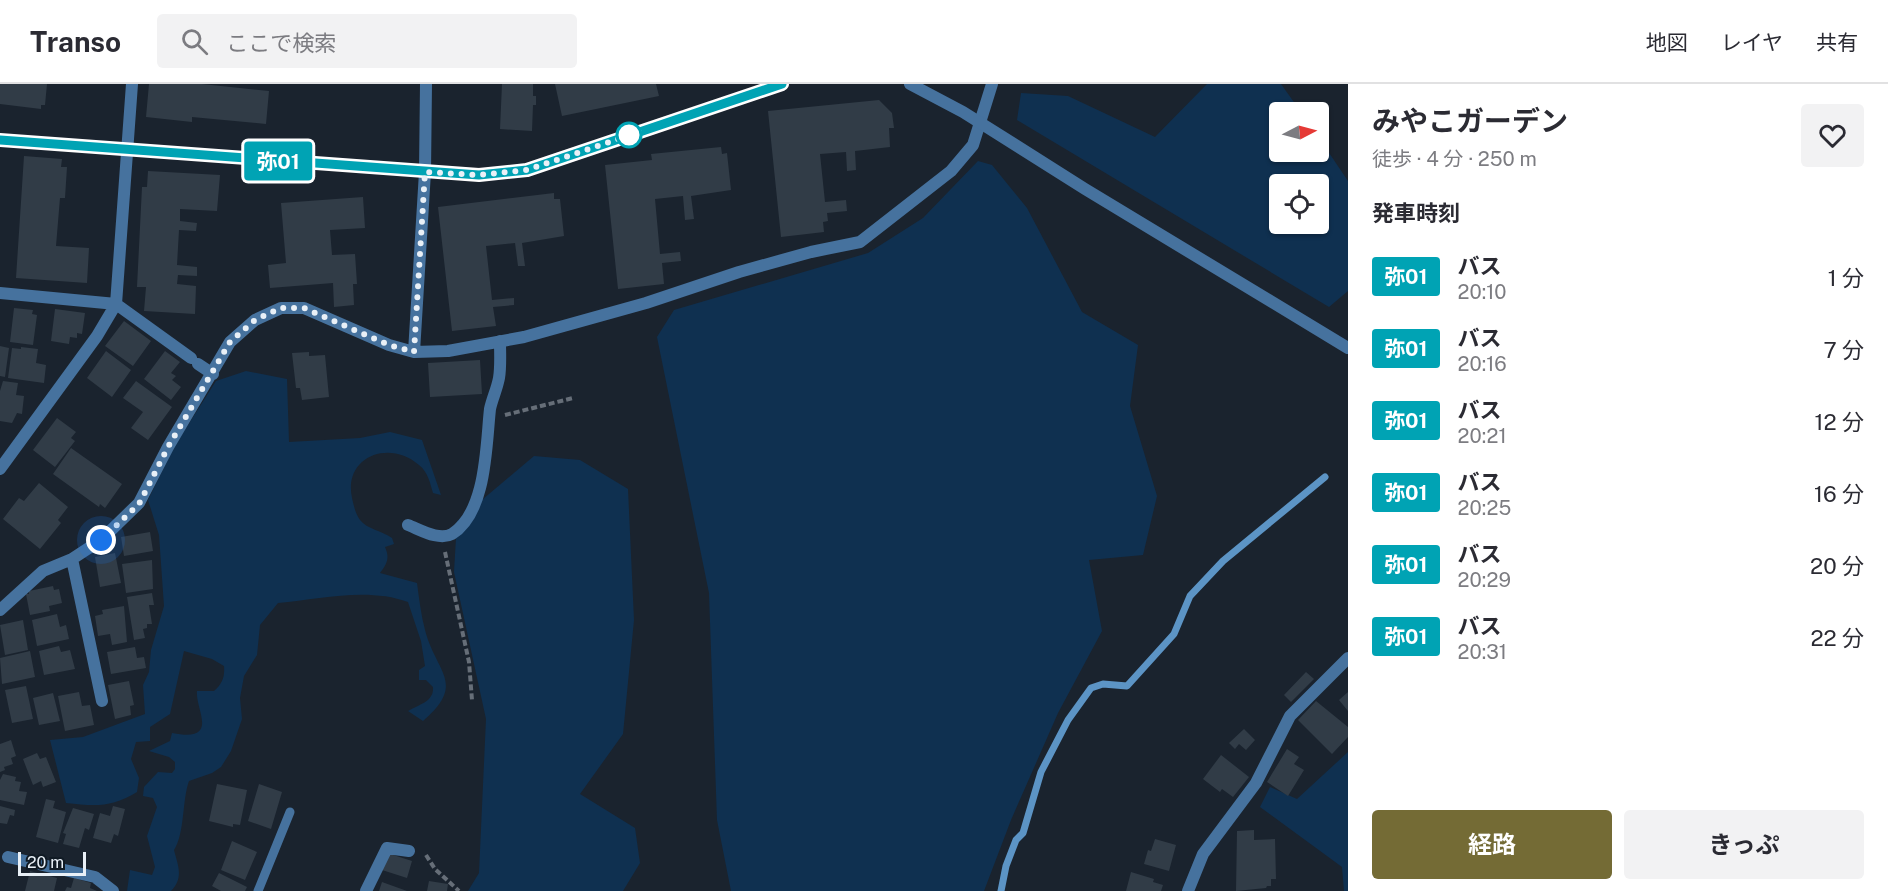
<!DOCTYPE html>
<html lang="ja">
<head>
<meta charset="utf-8">
<style>
	:root { --surface:#fff; --page:#f2f2f3; --text:#2b2b33; --muted:#7c7c81; --line:#e1e1e2; --accent:#746b35 }
	body { margin:0; font-family:"Public Sans","Noto Sans JP",sans-serif; background:var(--page); color:var(--text); height:100vh; display:flex; flex-direction:column; font-size:22px; white-space:nowrap }
	* { box-sizing:border-box; margin:0 }
	p { font-size:20px; color:var(--muted) }
	.icon { flex:none; width:33px; height:33px; fill:none; stroke:currentColor; stroke-width:2; stroke-linecap:round; stroke-linejoin:round }
	.map { position:relative; flex:1; overflow:hidden }
	.side { display:flex; flex-direction:column; background:var(--surface); width:540px }
	.side>* { flex:none }
	.badge { padding:0 12px; border-radius:4px; font-size:21px; line-height:39px }
	.needle { width:39px; rotate:84deg }
	.fabs { position:absolute; left:1269px; top:18px; display:grid; gap:12px }
	.fabs a { display:grid; place-items:center; width:60px; height:60px; border-radius:6px; background:var(--surface); box-shadow:0 2px 4px #0004; font-size:30px }
	.scale { position:absolute; left:18px; bottom:15px; width:68px; box-sizing:border-box; padding-left:6px; border:3px solid #e9f0f7; border-top:0; font-size:16px; line-height:21px; white-space:nowrap; color:#e9f0f7; -webkit-text-stroke:4px #101a24; paint-order:stroke }
	.you { position:absolute; width:30px; height:30px; margin:-15px; border:4px solid #fff; border-radius:50%; background:#1a73e8; box-shadow:0 0 0 9px #1a73e833 }
	.map>.badge { position:absolute; translate:-50% -50%; box-shadow:0 0 0 3px #fff }
	h2 { padding:0 24px; font-size:22px; line-height:54px }
	.round { display:grid; place-items:center; flex:none; width:63px; height:63px; border-radius:6px; background:var(--page) }
	.summary { display:flex; align-items:center; justify-content:space-between; height:102px; padding:0 24px }
	h1 { font-size:28px; font-weight:700; line-height:45px }
	.action { display:flex; gap:12px; margin-top:auto; padding:12px 24px }
	.action a { flex:1; height:69px; border-radius:6px; background:var(--accent); color:#fff; font-size:24px; font-weight:700; line-height:69px; text-align:center }
	.action a+a { background:var(--page); color:var(--text) }
	ul { padding:0; list-style:none }
	li { display:flex; align-items:center; gap:18px; height:72px; padding:0 24px }
	li div { flex:1 }
	li b { display:block; font-size:22px }
	li em { font-style:normal }
	li .badge { min-width:66px; font-weight:700; text-align:center }
	header { display:flex; align-items:center; gap:36px; box-sizing:border-box; height:84px; padding:0 30px; background:var(--surface); border-bottom:2px solid var(--line) }
	header strong { font-size:28px }
	nav { display:flex; gap:33px; margin-inline-start:auto; font-size:21px }
	.search { width:420px; height:54px; background:var(--page); display:flex; align-items:center; gap:15px; box-sizing:border-box; padding:0 21px; border-radius:6px; color:var(--muted); font-size:22px }
	main { display:flex; flex:1; min-height:0 }
	.map>svg:first-child { display:block }
	.green { fill:#0f3050; fill-rule:evenodd }
	.lines { fill:none; stroke-linecap:round; stroke-linejoin:round }
	.stream { stroke:#5c94c5; stroke-width:7 }
	.building { fill:#313c47 }
	.path { stroke:#666e78; stroke-width:4; stroke-dasharray:6 3; stroke-linecap:butt }
	.service { stroke:#46729e; stroke-width:9 }
	.minor { stroke:#46729e; stroke-width:12 }
	.tertiary { stroke:#46729e; stroke-width:12 }
	.line-casing { stroke:#fff; stroke-width:14 }
	.line { stroke:#00a3b4; stroke-width:9 }
	.walk { stroke:#e9f0f7; stroke-width:6; stroke-dasharray:0 10.8 }
	.stop-dot { fill:#fff; stroke:#00a3b4; stroke-width:3 }
</style>
</head>
<body>
<header>
<strong>Transo</strong>
<div class="search"><svg class="icon" aria-label="search" viewBox="0 0 24 24"><circle cx="10" cy="10" r="6"/><path d="M15 15l6 6"/></svg>ここで検索</div>
<nav><a>地図</a><a>レイヤ</a><a>共有</a></nav>
</header>
<main>
<div class="map">
<svg width="1348" height="807" viewBox="0 0 1348 807">
	<rect width="100%" height="100%" fill="#1a232e"/>
	<!-- green -->
	<path class="green" d="M1207,0H1281L1301,28H1280V68H1318L1319,54L1348,97V207L1329,223L1017,36L1021,9L1068,12L1155,53ZM1280,100H1318V140H1280Z
		M978,77L992,81L1027,124L1082,228L1138,261L1130,322L1157,412L1143,471L1089,476L1102,547L1058,629L1011,736L984,807H731L717,736L709,509L657,253L674,226L868,169L923,134Z
		M246,287L287,295L289,358L360,354L390,348L422,356L441,411L433,409C430,399 428,388 419,381C390,355 343,372 352,414C354,422 355,429 360,436C367,445 382,447 392,454L394,460L385,463C390,474 387,480 380,489L417,499C419,514 421,531 425,546C436,589 467,599 423,637L408,627C419,620 434,618 433,603L426,596H419V586L425,582L421,557L408,518C368,503 320,515 278,519L260,541L257,571L244,592L240,614L242,635L231,667L221,683L212,689L189,697C182,716 185,749 174,766C178,782 184,793 171,807H127L130,786L152,791L155,783L147,752L157,723L153,714L143,712L144,703L158,688L172,689L175,685V678L169,673L149,667L170,657L172,649C221,659 195,625 197,607H214C222,600 225,593 224,582L212,575L184,567L170,630L150,643V657L136,658L131,675L139,694L137,708C111,724 95,722 66,719L50,656L83,653L145,630L143,601L149,588L151,566L164,522L159,451L148,416L174,363L216,297Z
		M534,372L580,376L628,405L634,536L623,650L580,710L635,744L640,779L623,807H468L479,789L486,635L454,488L457,437Z
		M1348,668V807H1344L1342,783L1260,723L1270,703L1297,715Z"/>
	<g class="lines">
		<!-- stream -->
		<path class="stream" d="M1001,807L1006,782L1016,756L1023,749L1041,688L1068,636L1091,604L1103,600L1127,602L1174,550L1190,512L1223,477L1325,393"/>
	</g>
	<!-- building -->
	<path class="building" d="M0,0H47L45,21H41V25L0,20Z
		M149,0H202L269,7L266,40L192,33V38L146,33Z
		M502,0H533V12H536V21H533L532,47L500,45Z
		M555,0H656L659,12L562,32Z
		M879,16L892,29L894,44H889L890,63L855,67L856,86L847,87L846,68L820,70L825,118L846,116L847,127L827,129L828,137L823,138L824,148L781,153L768,27Z
		M721,63L722,70L727,69L731,106L691,112L694,135L685,136L683,112L655,115L660,170L680,168L681,177L662,179L664,200L618,205L605,81L652,76L651,70Z
		M24,72L62,75L61,83H67L65,114H60L56,162L89,164L87,199L16,194Z
		M148,87L220,91L217,127L180,125V137L197,139L196,147L179,146L177,181L197,183V192L178,191L177,200L196,202L195,230L144,227L146,203H137L142,103H147Z
		M554,109V115H560L564,152L522,159L525,182H518L515,159L486,162L492,216L514,214V221L493,223L496,242L452,247L438,123Z
		M363,113L365,144L330,146L332,171L355,170L357,200H353L354,221L334,223L333,199L270,204L268,181L286,179L281,119Z
		M14,224L33,226L32,230L37,231L33,261L10,258Z
		M55,225L85,229L82,250L77,249V254L70,253L69,260L51,257Z
		M124,237L151,257L133,282L105,262Z
		M0,262L9,264L5,293L0,292Z
		M21,263L38,265L36,279L46,281L44,299L8,294L12,264L21,265Z
		M106,267L131,286L112,313L87,294Z
		M165,267L180,278L171,289L176,292L172,296L181,303L171,316L144,295Z
		M309,268V272L325,271L329,313L302,316L300,304H296L292,269Z
		M480,276L482,310L430,313L428,279Z
		M3,297L18,299L16,311L24,312L22,330L17,329L12,339L0,337V307Z
		M136,297L172,323L148,356L131,344L143,328L123,314Z
		M57,334L76,348L71,354L75,357L55,383L33,366Z
		M71,364L122,400L105,424L100,420L99,423L53,390Z
		M39,399L68,423L58,436L61,439L40,465L3,435L19,414L24,417Z
		M150,448L153,467L124,472L121,453Z
		M115,469L121,499L100,503L95,473Z
		M152,476L153,505L126,509L122,480Z
		M53,502L54,506L59,505L62,519L49,522L50,527L30,531L26,510H29V507Z
		M152,509L154,521H149L152,540H147V544L143,545L145,554L134,556L127,513Z
		M124,522L127,558L112,561L110,550L98,552L95,532L103,530L102,526Z
		M57,530L60,543L66,541L69,555L37,562L32,536Z
		M23,536L28,566L5,571L0,541Z
		M59,562L61,568L70,566L75,585L44,591L39,567Z
		M135,563L137,574L144,573L146,584L111,590L107,568Z
		M30,567L35,593L2,600L0,574Z
		M1306,588L1314,595L1291,618L1284,611Z
		M129,597L134,621L130,622L131,631L115,635L108,601Z
		M26,602L33,635L12,639L5,606Z
		M79,608L82,622L90,621L94,641L65,647L58,612Z
		M1348,608V627L1339,616Z
		M53,609L60,637L39,641L33,614Z
		M1316,617L1348,643V653L1332,670L1298,636Z
		M1244,645L1255,656L1246,666L1239,660L1235,665L1229,659Z
		M11,656L16,672L11,674L13,680L4,683L5,686L0,688V660Z
		M1287,665L1299,673L1294,680L1304,686L1288,712L1267,698Z
		M37,669L40,675L46,673L56,698L43,703L41,697L33,701L23,675Z
		M1221,671L1249,693L1233,713L1222,705L1220,708L1203,695Z
		M3,690L16,693L15,697L21,698L19,707L27,708L24,721L0,716V696Z
		M217,700L247,706L240,741L233,740V743L209,737Z
		M259,700L282,708L271,745L248,737Z
		M46,715L55,717L53,724L66,728L58,759L36,753Z
		M0,722L15,726L14,732L10,731L7,740L0,739Z
		M113,722L125,725L118,752L114,750L111,759L93,754L100,729L110,732Z
		M73,724L94,730L89,746L85,744L79,764L63,760L66,750L63,749Z
		M1254,746V756L1275,755L1276,795H1271V802H1267L1266,804L1236,807L1237,747Z
		M1155,755L1176,761L1169,787L1144,780L1148,766L1151,767Z
		M232,757L257,768L245,796L221,786Z
		M387,769L412,777L407,794L382,786Z
		M30,787L57,794L54,807H25Z
		M1131,788L1154,795L1153,798L1163,801L1161,807H1126Z
		M219,789L247,803L245,807H221L212,802Z
		M74,794L91,799L90,804L97,807H65L67,803L71,804Z
		M429,797L448,800L447,807H427Z
		M382,798L407,807H379Z"/>
	<g class="lines">
		<!-- path -->
		<path class="path" d="M505,331L573,314
			M445,468L469,578L472,616
			M426,771L435,785L459,807"/>
		<!-- service -->
		<path class="service" d="M258,807L290,728"/>
		<!-- minor -->
		<path class="minor" d="M0,209L116,220L191,274
			M414,268L425,88L426,0
			M198,280L213,290
			M0,385L97,252L116,220L132,0
			M408,441C421,446 439,457 452,450C487,428 486,360 490,325C492,315 497,305 499,294C501,282 500,269 500,257
			M72,475L102,617
			M0,526L43,487L72,475L101,456L139,419L168,363L230,258L255,236L281,224H304L389,261L414,268L448,267L524,253L646,219L739,188L811,168L860,158L951,87L973,61L992,0
			M8,773L95,793L113,807
			M366,807L387,764L409,767
			M1188,807L1203,770L1256,699L1290,632L1348,574"/>
		<!-- tertiary -->
		<path class="tertiary" d="M910,0L963,28L1085,105L1348,264
			M0,56L479,91L527,86L782,0"/>
	</g>
	<g class="lines">
		<!-- line casing -->
		<g class="line-casing">
			<path id="line" d="M0,56L479,91L527,86L782,0"/>
		</g>
		<!-- line -->
		<use href="#line" class="line"/>
		<!-- walk -->
		<path class="walk" d="M101,456L139,420L168,363L230,258L255,236L281,224H304L389,261L414,268L425,88L479,91L527,86L639,48L629,51"/>
	</g>
	<!-- markers -->
	<circle class="stop-dot" cx="629" cy="51" r="12"/>
</svg>
<div class="fabs">
<a><svg class="needle" viewBox="-14 -14 28 28"><path d="M0-13l5 13h-10z" fill="#e53935"/><path d="M0 13l5-13h-10z" fill="#7c7c81"/></svg></a>
<a><svg class="icon" aria-label="locate" viewBox="0 0 24 24"><circle cx="12" cy="12" r="6"/><path d="M12 2v4M12 18v4M2 12h4M18 12h4"/></svg></a>
</div>
<div class="scale">20 m</div>
<div class="you" style="left:101px;top:456px"></div>
<b class="badge" style="left:278px;top:77px;background:#00a3b4;color:#fff">弥01</b>
</div>
<section class="side">
<div class="summary"><div><h1>みやこガーデン</h1><p>徒歩 · 4 分 · 250 m</p></div><a class="round"><svg class="icon" aria-label="heart" viewBox="0 0 24 24"><path d="M12 20l-8-8c-3-5 5-10 8-4 3-6 11-1 8 4z"/></svg></a></div>
<h2>発車時刻</h2>
<ul>
<li><span class="badge" style="background:#00a3b4;color:#fff">弥01</span><div><b>バス</b><p>20:10</p></div><em>1 分</em></li>
<li><span class="badge" style="background:#00a3b4;color:#fff">弥01</span><div><b>バス</b><p>20:16</p></div><em>7 分</em></li>
<li><span class="badge" style="background:#00a3b4;color:#fff">弥01</span><div><b>バス</b><p>20:21</p></div><em>12 分</em></li>
<li><span class="badge" style="background:#00a3b4;color:#fff">弥01</span><div><b>バス</b><p>20:25</p></div><em>16 分</em></li>
<li><span class="badge" style="background:#00a3b4;color:#fff">弥01</span><div><b>バス</b><p>20:29</p></div><em>20 分</em></li>
<li><span class="badge" style="background:#00a3b4;color:#fff">弥01</span><div><b>バス</b><p>20:31</p></div><em>22 分</em></li>
</ul>
<div class="action"><a>経路</a><a>きっぷ</a></div>
</section>
</main>
</body>
</html>
